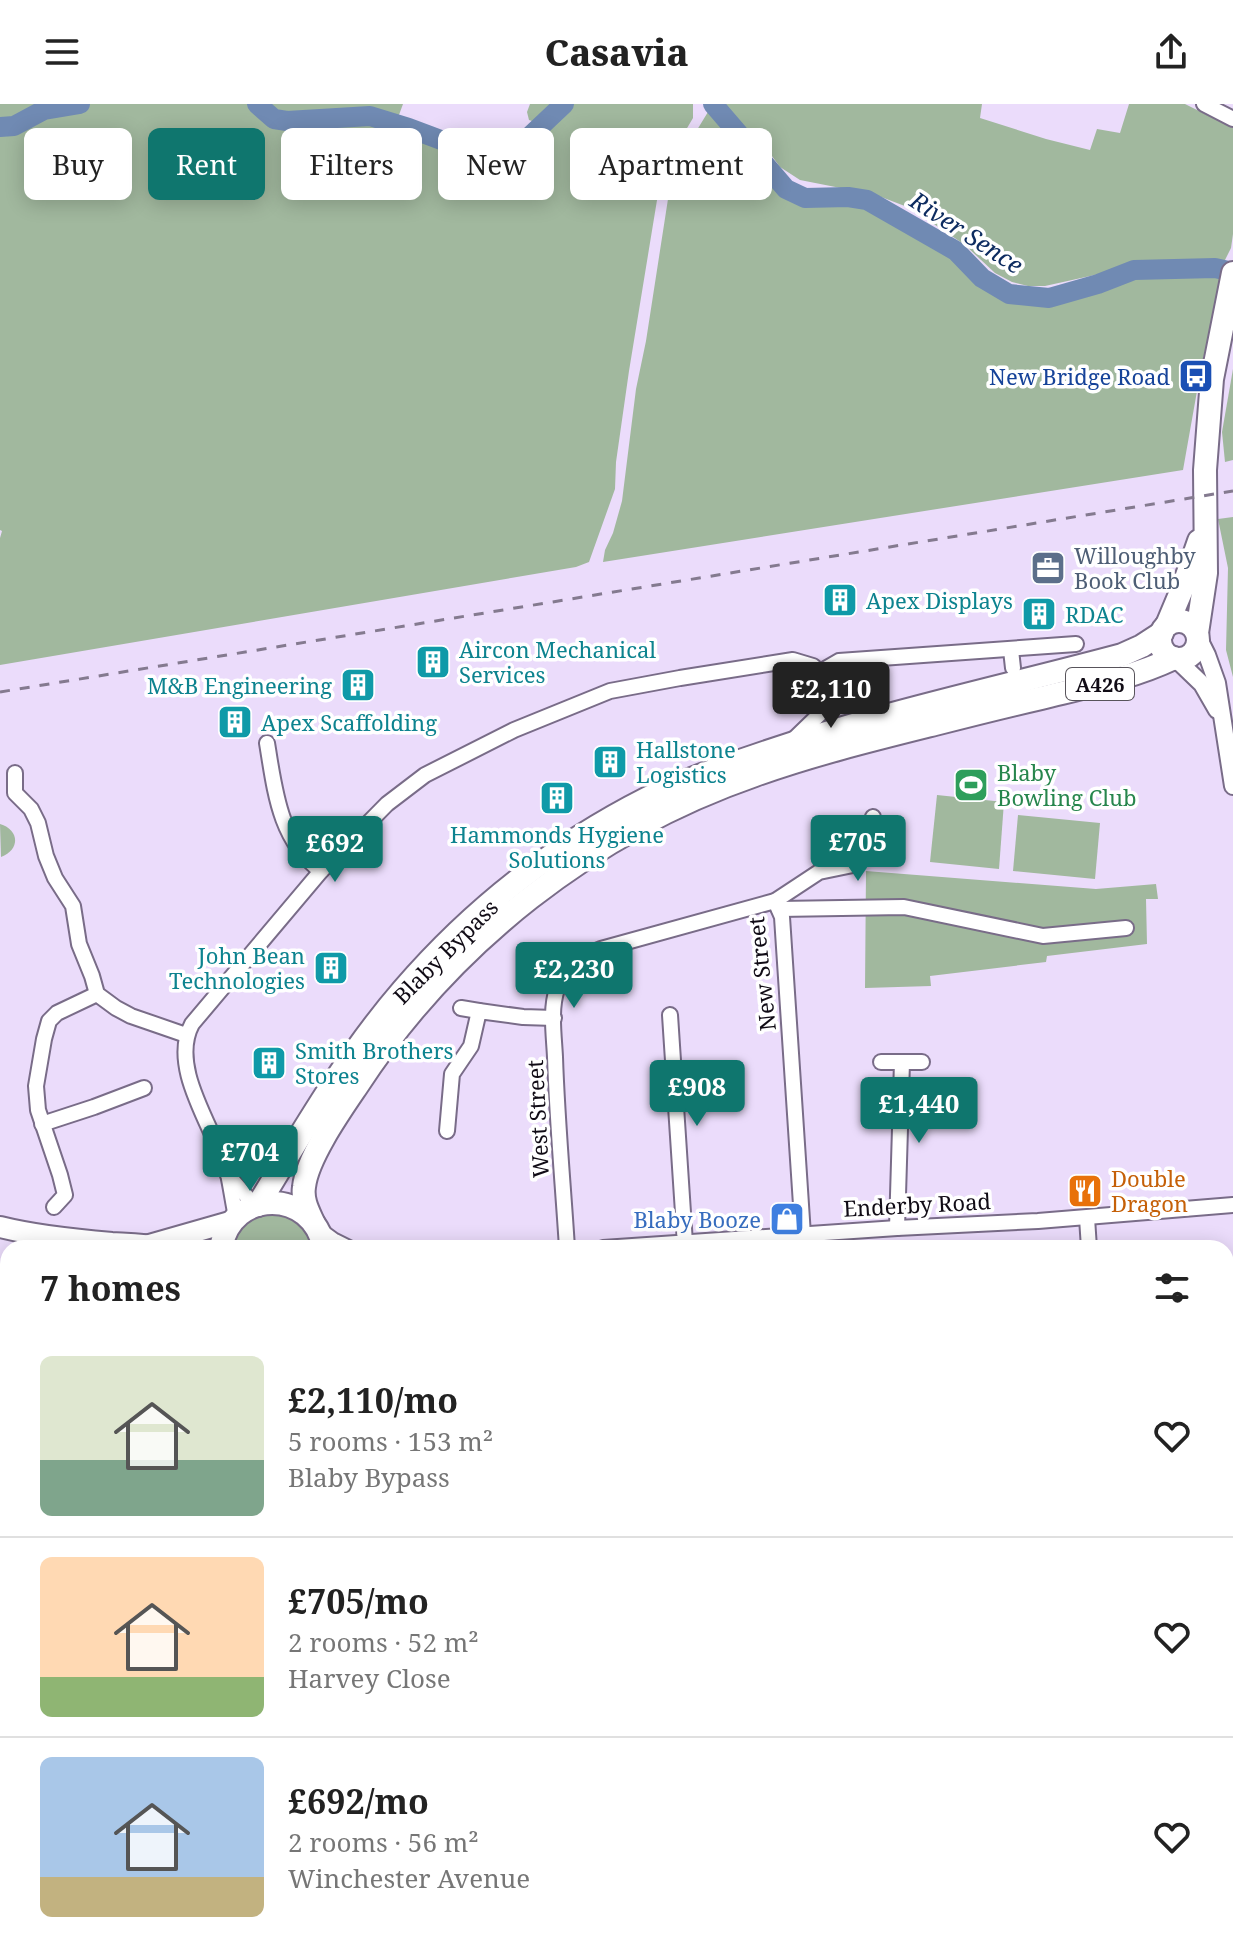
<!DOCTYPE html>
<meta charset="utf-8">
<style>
:root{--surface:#fff;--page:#f6f6f6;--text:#222;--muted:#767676;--line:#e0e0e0;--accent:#0f766e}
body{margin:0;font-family:"Noto Serif",serif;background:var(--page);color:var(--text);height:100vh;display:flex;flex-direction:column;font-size:30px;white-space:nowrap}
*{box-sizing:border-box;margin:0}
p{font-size:26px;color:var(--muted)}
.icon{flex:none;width:44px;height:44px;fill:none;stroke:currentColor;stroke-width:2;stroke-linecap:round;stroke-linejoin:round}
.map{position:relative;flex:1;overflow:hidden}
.drawer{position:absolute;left:0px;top:1136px;width:1234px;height:712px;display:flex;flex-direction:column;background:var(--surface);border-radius:24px 24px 0 0;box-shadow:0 4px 20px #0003}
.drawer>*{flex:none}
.guide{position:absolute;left:24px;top:24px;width:800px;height:72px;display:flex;gap:16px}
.price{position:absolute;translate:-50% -68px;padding:0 18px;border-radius:8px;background:var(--accent);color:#fff;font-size:26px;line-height:52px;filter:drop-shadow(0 2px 4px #0008)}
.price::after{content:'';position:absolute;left:50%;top:48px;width:24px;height:18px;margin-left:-12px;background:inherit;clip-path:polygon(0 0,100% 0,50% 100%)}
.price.current{background:#222;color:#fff}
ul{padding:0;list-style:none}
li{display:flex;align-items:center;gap:24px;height:200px;padding:0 40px}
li+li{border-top:2px solid var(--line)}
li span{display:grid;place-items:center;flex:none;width:224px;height:160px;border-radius:12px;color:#555}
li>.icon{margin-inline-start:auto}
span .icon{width:96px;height:96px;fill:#fffc;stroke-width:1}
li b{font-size:34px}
h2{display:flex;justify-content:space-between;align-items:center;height:96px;padding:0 40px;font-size:34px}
.pill{padding:0 28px;border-radius:12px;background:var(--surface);box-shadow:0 4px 20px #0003;font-size:28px;line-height:72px}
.pill.current{background:var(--accent);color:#fff}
header{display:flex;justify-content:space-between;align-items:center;height:104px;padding:0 40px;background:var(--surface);font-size:36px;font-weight:800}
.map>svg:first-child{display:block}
</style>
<header><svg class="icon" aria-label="menu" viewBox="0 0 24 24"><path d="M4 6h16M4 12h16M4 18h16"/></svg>Casavia<svg class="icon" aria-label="share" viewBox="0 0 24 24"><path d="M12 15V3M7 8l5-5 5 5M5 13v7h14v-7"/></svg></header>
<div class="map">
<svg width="1233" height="1848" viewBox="0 0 1233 1848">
<rect width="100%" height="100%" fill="#ebdcfb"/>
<g fill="#a1b89e">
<polygon points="0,0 403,0 392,30 402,33 409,29 421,33 447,48 471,56 494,55 532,38 553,13 569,0 693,0 693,14 670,53 658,90 629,267 616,358 615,385 589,458 576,463 0,561 0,434 2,427 0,426"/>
<polygon points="530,0 553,0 535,18 529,16 527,8"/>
<polygon points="721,0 982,0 980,14 1046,35 1090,46 1097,25 1120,29 1129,0 1185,0 1233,24 1233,130 1231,144 1224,158 1149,159 1045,182 1028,182 1012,178 995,169 965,141 910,104 876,91 800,76 780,63 769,48 725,7"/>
<polygon points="711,3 740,40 787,90 799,96 820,100 869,100 896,115 912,128 950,147 971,169 989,183 1014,194 1049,198 1082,190 1137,169 1216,166 1222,179 1202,259 1183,366 603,458 605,446 613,429 622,397 636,285 646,237 668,95 675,70 686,44"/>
<polygon points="1233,265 1233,356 1225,358 1222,328"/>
<polygon points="1233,413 1233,573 1226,546 1228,464 1218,415"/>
<polygon points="937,691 1004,698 999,765 930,758"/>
<polygon points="1018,711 1100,719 1095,775 1013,767"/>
<path d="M 0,720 C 20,726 20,746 1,753 Z"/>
<polygon points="866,767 1096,785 1156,780 1158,795 1146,795 1147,840 1047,852 1046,858 930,872 931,882 865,884"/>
<path d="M 267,1108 C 296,1112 304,1116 315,1144 L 230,1144 L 240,1121 Z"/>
</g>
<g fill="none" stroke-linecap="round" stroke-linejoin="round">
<g stroke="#708ab3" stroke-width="20">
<polyline points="257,0 274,15 287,17 370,12 409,24 473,48 486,48 517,40 527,35 564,0"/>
<polyline points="713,0 786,85 805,94 848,93 867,96 956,147 982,174 1009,190 1049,194 1098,180 1134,166 1215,164 1233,168"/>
<polyline points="0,23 14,22 44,6 80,0"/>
</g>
<g stroke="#796c88" stroke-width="14">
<polyline id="pedestrian" points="1226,1293 1233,1293"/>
</g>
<g stroke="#796c88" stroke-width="18">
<g id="minor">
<polyline points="1204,0 1233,15"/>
<polyline points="1011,546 1013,564"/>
<path d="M 820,568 C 825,574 826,580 830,586 C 841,603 864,606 882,609"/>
<polyline points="793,636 824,606 830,587"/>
<path d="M 267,639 C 275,687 279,736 321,767"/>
<polyline points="15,669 15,689 31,705 38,719 46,752 55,774 73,802 79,840 92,872 97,890 116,904 131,912 186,931"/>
<polyline points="775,797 782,813 803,1131"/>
<polyline points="779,805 904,803 1043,832 1126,824"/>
<polyline points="461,904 479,907"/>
<polyline points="670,911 685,1139"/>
<polyline points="881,958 922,958"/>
<polyline points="42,1020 94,1003 144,984"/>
<polyline points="447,1027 452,970 471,942 479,907 523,913 554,914"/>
<polyline points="228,1071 255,1102"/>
<polyline points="54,1103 65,1091 60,1071 38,1006 36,982 44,935 49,917 57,909 97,890"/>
<path d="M 236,1113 C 233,1099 231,1084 228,1070 C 216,1026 168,965 192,920 L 321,767 L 387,700 L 425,671 L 514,626 L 610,587 L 680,574 L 793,556 L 813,562 L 820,568 L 839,557 L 1076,540"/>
<polyline points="1087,1114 1089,1144"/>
<polyline points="897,1124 902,958"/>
<polyline points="318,1125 333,1136 349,1144"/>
<path d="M 567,1144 C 563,1080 557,1017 555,953 C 554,932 550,905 557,885 C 564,865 582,852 601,845 L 775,797 L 819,768 L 853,761 L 869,743 L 874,728 L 873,713"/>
<polyline points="603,1144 897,1124 1038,1117 1233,1101"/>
<polyline points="0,1294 8,1298"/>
<polyline points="0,1426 8,1430"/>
<polyline points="0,1475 8,1459"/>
<polyline points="1226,1578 1233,1567"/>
<polyline points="1226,1711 1233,1711"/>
<polyline points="753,1840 753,1848"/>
<polyline points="847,1840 847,1848"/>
<polyline points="623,1848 624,1840"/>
</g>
</g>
<g stroke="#796c88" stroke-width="20">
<g id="tertiary">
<polyline points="1198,533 1207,551 1217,579 1233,682"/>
<polyline points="1176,555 1202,580 1217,606"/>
<polyline points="1226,1373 1233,1363"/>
<polyline points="1039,1848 1041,1840"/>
</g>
</g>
<g stroke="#796c88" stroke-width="24">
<g id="secondary">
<path d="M 0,1123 C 36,1132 75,1136 112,1139 C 129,1140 145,1140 162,1144"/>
<polyline points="149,1141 233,1117"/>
</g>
</g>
<g stroke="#796c88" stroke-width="26">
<g id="primary">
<circle cx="1179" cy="536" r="19"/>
<polyline points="1167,521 1183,483 1199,437"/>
<polyline points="1197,529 1206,469 1205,366 1212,275 1233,169"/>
<path d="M 258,1101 C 303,1027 346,952 403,886 C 471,807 555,741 648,694 C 683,677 719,664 755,652 C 875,610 999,584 1122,551 L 1142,542 L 1162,529"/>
<path d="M 313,1118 C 308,1107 302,1096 304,1083 C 307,1054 340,1007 357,982 C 450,839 593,727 755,671 C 814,650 875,635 935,620 C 970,611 1006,602 1041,594 C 1086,583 1132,574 1174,554"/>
<path d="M 221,1144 C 231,1084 313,1084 324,1144"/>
<polyline points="0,1829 8,1791"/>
<polyline points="17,1848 19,1840"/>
</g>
</g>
<use href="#pedestrian" stroke="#fff" stroke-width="10"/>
<use href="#minor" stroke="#fff" stroke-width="14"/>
<use href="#tertiary" stroke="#fff" stroke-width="16"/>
<use href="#secondary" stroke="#fff" stroke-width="20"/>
<use href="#primary" stroke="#fff" stroke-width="22"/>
<polyline stroke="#847a8f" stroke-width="3" stroke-dasharray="10 10" stroke-linecap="butt" points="0,588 1233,387"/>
</g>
<defs>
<g id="bus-square" transform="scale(1.8)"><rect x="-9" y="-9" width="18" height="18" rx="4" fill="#1a4fb4" stroke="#fff"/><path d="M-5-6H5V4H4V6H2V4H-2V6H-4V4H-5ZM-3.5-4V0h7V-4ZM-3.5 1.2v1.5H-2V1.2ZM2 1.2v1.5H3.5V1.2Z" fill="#fff"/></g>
<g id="office-square" transform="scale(1.8)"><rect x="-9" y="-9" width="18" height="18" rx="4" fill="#5c6f8a" stroke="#fff"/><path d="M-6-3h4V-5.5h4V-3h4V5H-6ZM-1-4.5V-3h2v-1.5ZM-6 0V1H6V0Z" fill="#fff"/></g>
<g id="building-square" transform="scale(1.8)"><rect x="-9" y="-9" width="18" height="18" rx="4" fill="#0f9aa8" stroke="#fff"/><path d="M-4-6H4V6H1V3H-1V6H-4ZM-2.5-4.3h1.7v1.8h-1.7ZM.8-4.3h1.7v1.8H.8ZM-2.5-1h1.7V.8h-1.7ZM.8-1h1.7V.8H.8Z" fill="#fff"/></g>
<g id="stadium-square" transform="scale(1.8)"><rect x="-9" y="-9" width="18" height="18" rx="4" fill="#2e9e5b" stroke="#fff"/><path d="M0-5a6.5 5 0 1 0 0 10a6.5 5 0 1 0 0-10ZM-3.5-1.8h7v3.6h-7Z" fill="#fff"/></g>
<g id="restaurant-square" transform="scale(1.8)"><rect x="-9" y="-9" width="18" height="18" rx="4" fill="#e8710a" stroke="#fff"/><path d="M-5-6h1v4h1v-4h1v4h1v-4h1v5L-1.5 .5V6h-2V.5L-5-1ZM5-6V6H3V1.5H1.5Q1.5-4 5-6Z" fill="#fff"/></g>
<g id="shop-square" transform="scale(1.8)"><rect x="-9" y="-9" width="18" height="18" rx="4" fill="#3f7fe0" stroke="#fff"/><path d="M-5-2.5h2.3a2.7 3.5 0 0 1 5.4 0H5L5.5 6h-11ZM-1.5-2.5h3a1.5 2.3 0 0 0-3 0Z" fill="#fff"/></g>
</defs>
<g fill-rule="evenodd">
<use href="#bus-square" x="1196" y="272"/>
<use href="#office-square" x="1048" y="464"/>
<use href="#building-square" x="840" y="496"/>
<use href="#building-square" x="1039" y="510"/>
<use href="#building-square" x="433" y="558"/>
<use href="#building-square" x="358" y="581"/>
<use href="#building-square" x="235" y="618"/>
<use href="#building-square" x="610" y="658"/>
<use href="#stadium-square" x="971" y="681"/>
<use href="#building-square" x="557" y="694"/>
<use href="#building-square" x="331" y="864"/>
<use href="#building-square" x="269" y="959"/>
<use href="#restaurant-square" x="1085" y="1087"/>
<use href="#shop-square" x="787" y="1115"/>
</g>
<g text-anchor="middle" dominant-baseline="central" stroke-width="7" stroke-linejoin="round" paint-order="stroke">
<rect fill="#fff" stroke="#58545b" stroke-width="2" x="1066" y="564" width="68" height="32" rx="6"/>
<g font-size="20" font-weight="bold" fill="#100b15">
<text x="1100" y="580">A426</text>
</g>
<g font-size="22" fill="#164399" stroke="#fff" text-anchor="end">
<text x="1170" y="272">New Bridge Road</text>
</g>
<g font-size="22" fill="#4e5e75" stroke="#fff" text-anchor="start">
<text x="1074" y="451">Willoughby<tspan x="1074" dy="25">Book Club</tspan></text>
</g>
<g font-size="22" fill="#0d838f" stroke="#fff" text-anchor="start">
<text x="866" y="496">Apex Displays</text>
<text x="1065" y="510">RDAC</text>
<text x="459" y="545">Aircon Mechanical<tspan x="459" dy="25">Services</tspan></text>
<text x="332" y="581" text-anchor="end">M&amp;B Engineering</text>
<text x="261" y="618">Apex Scaffolding</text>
<text x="636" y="645">Hallstone<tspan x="636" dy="25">Logistics</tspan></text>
<text x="557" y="730" text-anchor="middle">Hammonds Hygiene<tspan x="557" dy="25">Solutions</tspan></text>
<text x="305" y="851" text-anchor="end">John Bean<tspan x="305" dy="25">Technologies</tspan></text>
<text x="295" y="946">Smith Brothers<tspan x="295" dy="25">Stores</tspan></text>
</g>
<g font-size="22" fill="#27864d" stroke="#fff" text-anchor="start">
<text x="997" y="668">Blaby<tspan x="997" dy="25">Bowling Club</tspan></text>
</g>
<g font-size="22" fill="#100b15" stroke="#fff">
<text transform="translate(445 847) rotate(-45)">Blaby Bypass</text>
<text transform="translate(761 870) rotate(-96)">New Street</text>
<text transform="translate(537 1015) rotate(-93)">West Street</text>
<text transform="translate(917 1100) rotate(-3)">Enderby Road</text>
</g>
<g font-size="22" fill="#c56008" stroke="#fff" text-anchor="start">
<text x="1111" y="1074">Double<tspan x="1111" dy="25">Dragon</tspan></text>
</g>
<g font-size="22" fill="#366cbe" stroke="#fff" text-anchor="end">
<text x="761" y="1115">Blaby Booze</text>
</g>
<g font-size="24" font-style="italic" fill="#0d2c60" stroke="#fff">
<text transform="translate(967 128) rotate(33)">River Sence</text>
</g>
</g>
</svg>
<b class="price current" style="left:831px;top:626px">£2,110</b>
<b class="price" style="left:858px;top:779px">£705</b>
<b class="price" style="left:335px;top:780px">£692</b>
<b class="price" style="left:574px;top:906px">£2,230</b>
<b class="price" style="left:697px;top:1024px">£908</b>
<b class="price" style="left:919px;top:1041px">£1,440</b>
<b class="price" style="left:250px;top:1089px">£704</b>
<div class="guide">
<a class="pill">Buy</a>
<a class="pill current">Rent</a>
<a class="pill">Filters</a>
<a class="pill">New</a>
<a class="pill">Apartment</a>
</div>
<section class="drawer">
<h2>7 homes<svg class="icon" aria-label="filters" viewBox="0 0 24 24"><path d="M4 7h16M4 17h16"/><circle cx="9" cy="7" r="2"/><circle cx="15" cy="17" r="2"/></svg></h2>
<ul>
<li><span style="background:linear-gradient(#dfe7d0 65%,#7fa58c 0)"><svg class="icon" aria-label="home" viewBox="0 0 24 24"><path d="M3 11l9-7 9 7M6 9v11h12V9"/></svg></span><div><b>£2,110/mo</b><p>5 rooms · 153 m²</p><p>Blaby Bypass</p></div><svg class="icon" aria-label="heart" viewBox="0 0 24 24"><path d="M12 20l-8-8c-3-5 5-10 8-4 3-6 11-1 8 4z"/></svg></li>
<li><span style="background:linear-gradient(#ffd9b3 75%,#8fb573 0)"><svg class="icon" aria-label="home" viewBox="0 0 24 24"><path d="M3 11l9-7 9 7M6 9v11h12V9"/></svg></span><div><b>£705/mo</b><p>2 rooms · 52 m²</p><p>Harvey Close</p></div><svg class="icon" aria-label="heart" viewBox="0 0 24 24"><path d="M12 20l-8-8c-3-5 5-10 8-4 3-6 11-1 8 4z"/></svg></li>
<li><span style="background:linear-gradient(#a9c7e8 75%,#c2b280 0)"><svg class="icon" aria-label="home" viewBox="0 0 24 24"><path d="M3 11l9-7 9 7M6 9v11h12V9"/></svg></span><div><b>£692/mo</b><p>2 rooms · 56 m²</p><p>Winchester Avenue</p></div><svg class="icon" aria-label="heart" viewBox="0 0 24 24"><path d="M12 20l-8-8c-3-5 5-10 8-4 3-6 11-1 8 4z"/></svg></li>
</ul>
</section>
</div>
